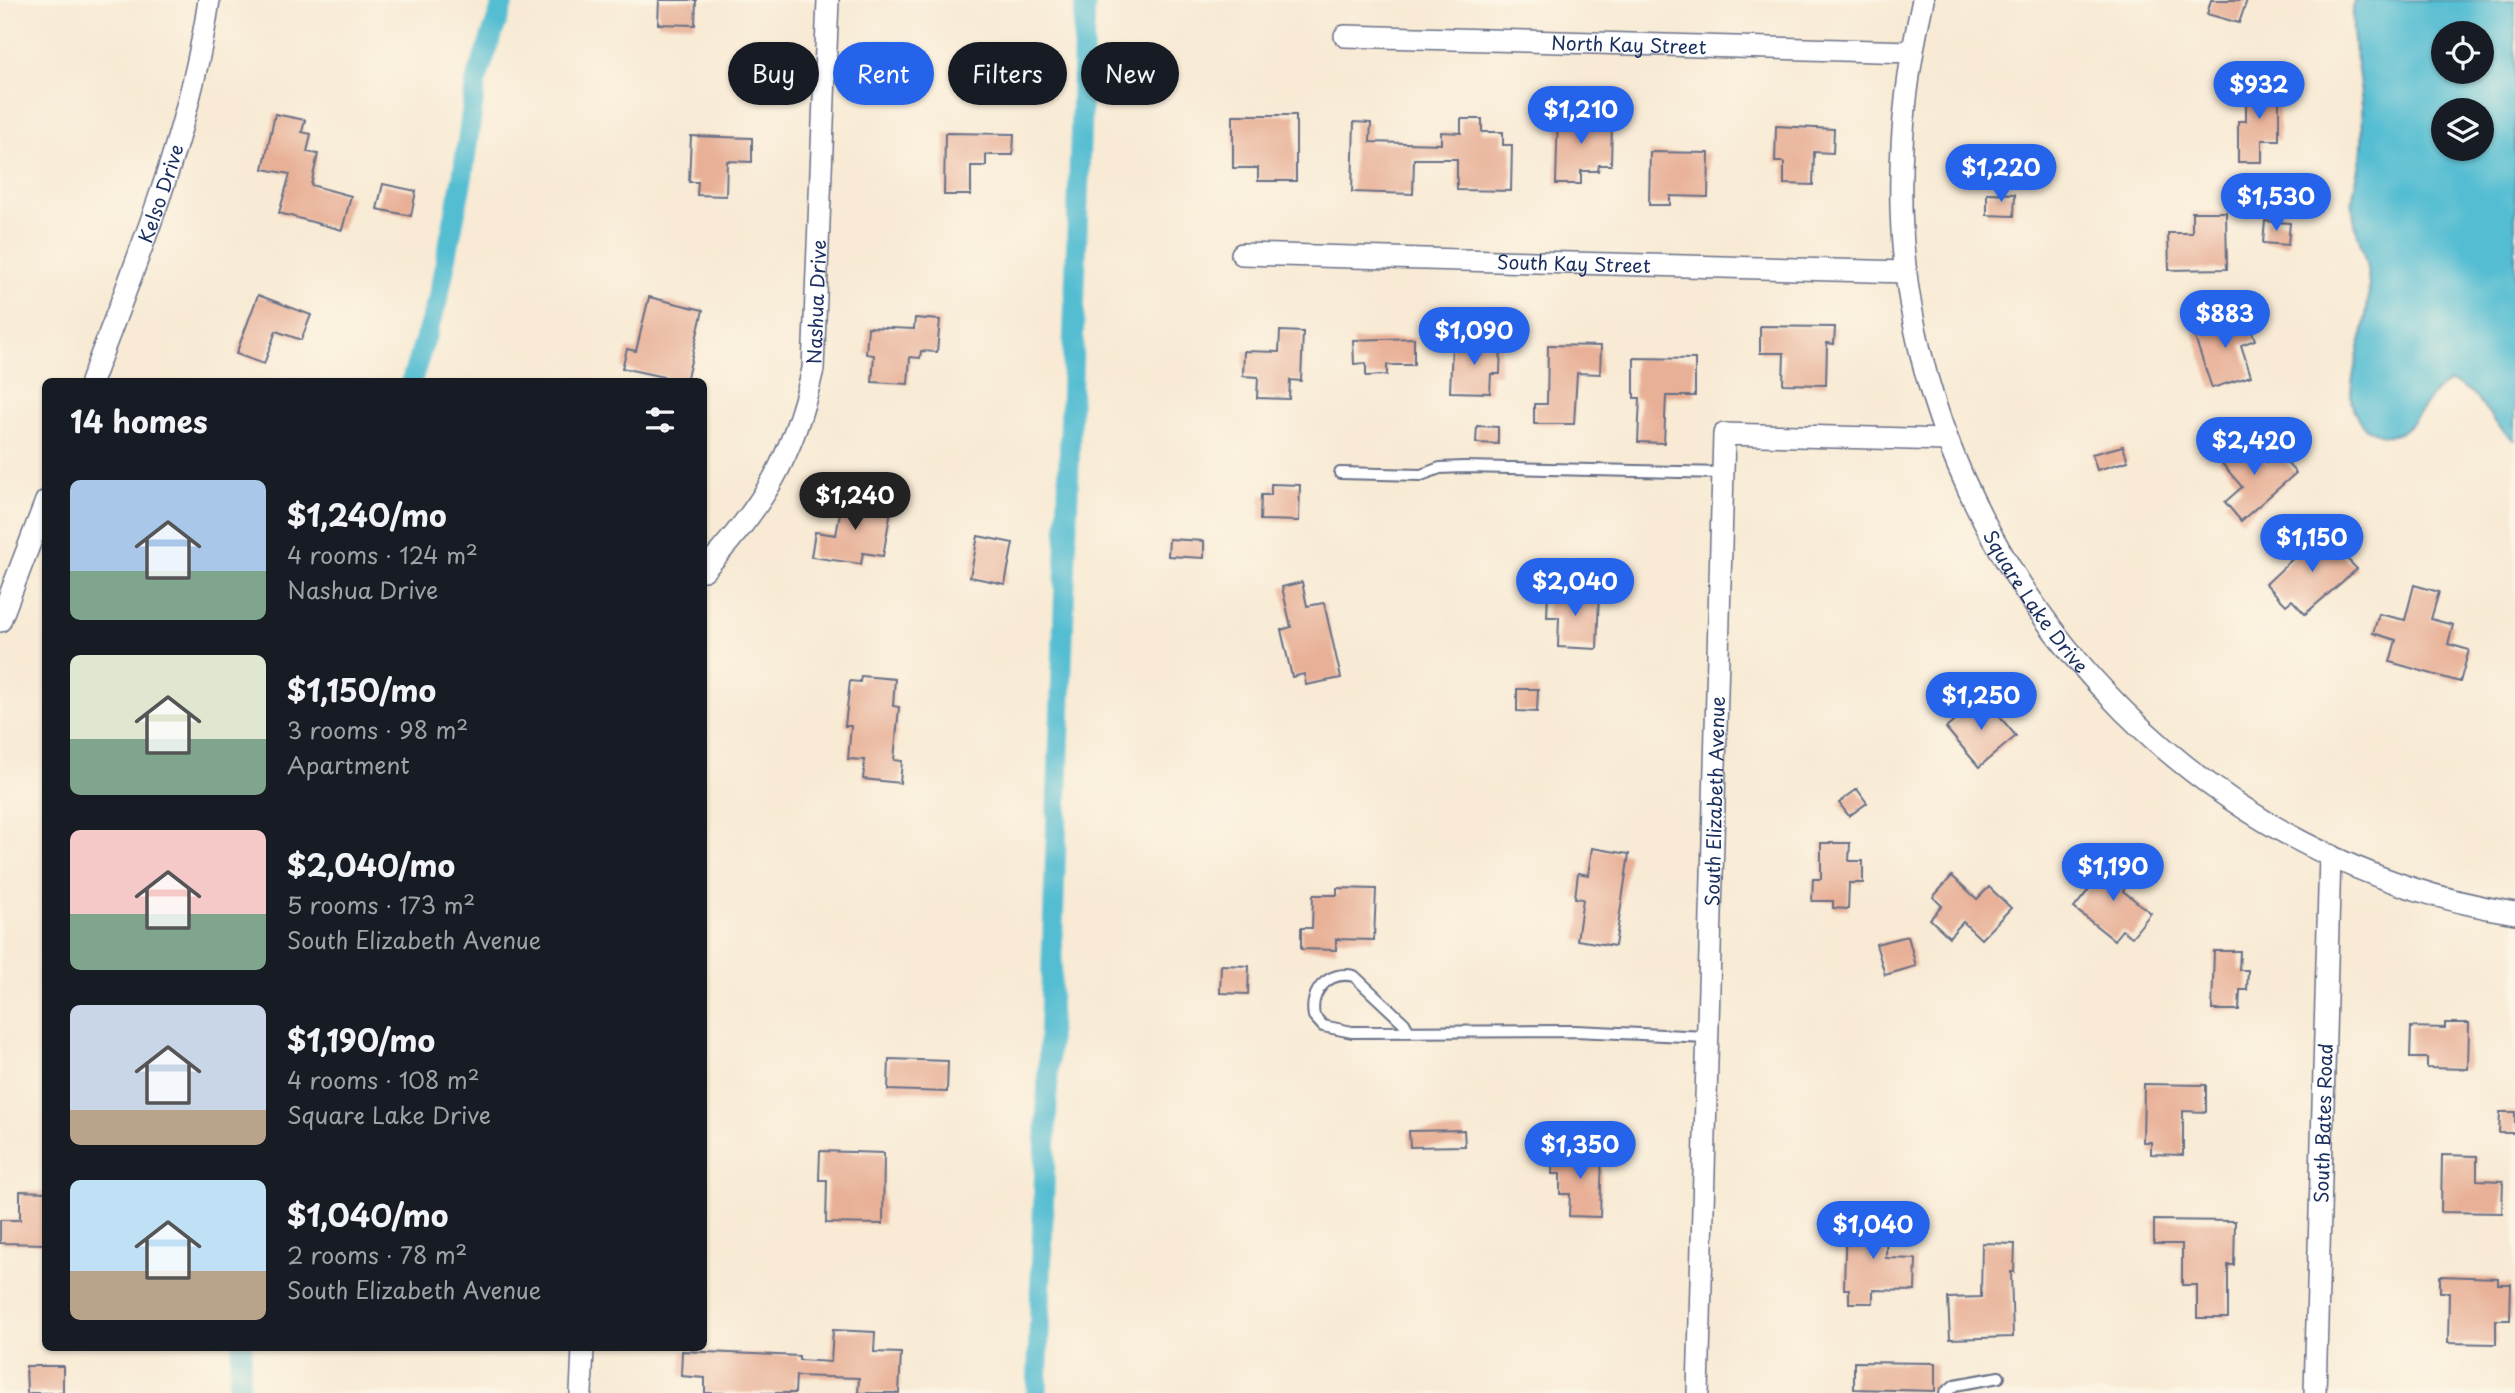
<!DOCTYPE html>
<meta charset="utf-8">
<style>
:root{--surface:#171b24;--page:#20242c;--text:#f1f3f6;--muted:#9ea1a6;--accent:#2563eb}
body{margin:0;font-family:"Playpen Sans",sans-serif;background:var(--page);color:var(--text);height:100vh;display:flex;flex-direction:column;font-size:26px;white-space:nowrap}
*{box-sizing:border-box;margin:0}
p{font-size:23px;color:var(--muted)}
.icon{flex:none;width:38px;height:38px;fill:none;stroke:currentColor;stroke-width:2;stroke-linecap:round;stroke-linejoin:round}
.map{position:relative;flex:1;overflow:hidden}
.drawer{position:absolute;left:42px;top:378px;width:665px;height:973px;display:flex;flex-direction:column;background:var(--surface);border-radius:10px;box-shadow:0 2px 5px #0004}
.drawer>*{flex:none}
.banner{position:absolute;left:728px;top:42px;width:665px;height:63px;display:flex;gap:14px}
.tools{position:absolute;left:2431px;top:21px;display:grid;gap:14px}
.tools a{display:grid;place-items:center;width:63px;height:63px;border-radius:50%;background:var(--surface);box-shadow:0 2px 5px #0004;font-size:35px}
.price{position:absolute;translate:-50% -60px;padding:0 16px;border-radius:24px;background:var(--accent);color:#fff;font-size:23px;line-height:46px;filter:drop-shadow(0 2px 4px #0008)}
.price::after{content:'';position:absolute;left:50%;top:42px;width:21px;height:16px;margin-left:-10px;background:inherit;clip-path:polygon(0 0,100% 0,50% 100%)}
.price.active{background:#222;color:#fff}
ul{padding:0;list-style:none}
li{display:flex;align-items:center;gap:21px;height:175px;padding:0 28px}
li span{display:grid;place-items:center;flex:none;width:196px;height:140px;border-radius:10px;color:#555}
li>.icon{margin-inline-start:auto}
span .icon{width:84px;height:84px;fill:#fffc;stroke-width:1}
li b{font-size:30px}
h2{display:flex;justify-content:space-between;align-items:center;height:84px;padding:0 28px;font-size:30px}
.chip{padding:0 24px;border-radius:32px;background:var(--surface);box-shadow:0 2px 5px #0004;font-size:24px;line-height:63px}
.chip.active{background:var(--accent);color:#fff}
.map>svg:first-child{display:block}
</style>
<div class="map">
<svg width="2515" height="1393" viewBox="0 0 2515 1393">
<rect width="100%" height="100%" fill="#fcf5e5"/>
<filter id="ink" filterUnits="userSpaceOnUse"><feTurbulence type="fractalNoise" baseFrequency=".0143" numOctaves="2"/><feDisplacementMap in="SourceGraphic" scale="14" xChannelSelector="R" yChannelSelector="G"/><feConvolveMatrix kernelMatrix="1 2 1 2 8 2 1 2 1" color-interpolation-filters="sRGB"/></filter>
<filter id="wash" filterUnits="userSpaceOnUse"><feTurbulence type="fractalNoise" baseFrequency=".00686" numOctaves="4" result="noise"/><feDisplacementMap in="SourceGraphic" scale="28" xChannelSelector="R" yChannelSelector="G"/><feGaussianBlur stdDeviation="1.57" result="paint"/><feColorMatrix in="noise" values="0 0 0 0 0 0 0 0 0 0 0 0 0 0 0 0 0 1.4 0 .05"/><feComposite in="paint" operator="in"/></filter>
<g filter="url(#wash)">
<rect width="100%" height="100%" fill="#f8ead4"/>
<path fill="#55bdd2" stroke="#387698" stroke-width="2" fill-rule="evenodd" d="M 2354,0 L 2515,0 L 2515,440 C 2487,423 2483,389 2449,382 C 2419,394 2413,455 2368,429 C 2357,422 2350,405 2351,393 C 2354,357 2368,325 2369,288 C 2369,260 2356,238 2353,211 C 2351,195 2357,179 2360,164 C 2363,146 2363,124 2362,106 C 2360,71 2349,35 2354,0 ZM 2443,33 L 2482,33 L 2482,72 L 2443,72 ZM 2443,110 L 2482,110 L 2482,149 L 2443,149 Z"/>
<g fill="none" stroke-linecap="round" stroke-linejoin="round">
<g stroke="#55bdd2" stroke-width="21">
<polyline points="411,382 438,299 463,174 476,81 504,0"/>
<polyline points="238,1393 242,1348"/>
<polyline points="1037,1393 1085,0"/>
</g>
</g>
<g id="blocks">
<g fill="#e8b097">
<polygon points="659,0 696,0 695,25 658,24"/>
<polygon points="2211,0 2247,0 2239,23 2207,14"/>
<polygon points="2246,84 2279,84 2279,140 2262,140 2262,162 2238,162 2238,121 2246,121"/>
<polygon points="1558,109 1583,110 1582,123 1612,123 1611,165 1599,165 1598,171 1581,171 1581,184 1556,184"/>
<polygon points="275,114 305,120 302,132 311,134 307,152 318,154 311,185 351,196 342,230 279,213 290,174 263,169"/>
<polygon points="1233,115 1296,115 1296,181 1258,181 1258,168 1233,168"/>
<polygon points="1461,119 1482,119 1482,132 1503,132 1503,145 1512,145 1511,191 1457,190 1457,159 1414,159 1413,194 1352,192 1354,122 1371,123 1370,142 1441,144 1441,132 1461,133"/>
<polygon points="1776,126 1834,129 1833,153 1814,152 1813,185 1784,184 1784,162 1775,162"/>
<polygon points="945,133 1014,134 1013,155 986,155 986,166 971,166 971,195 944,195"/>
<polygon points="691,136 752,138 752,162 727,161 726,196 697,195 698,182 689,182"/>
<polygon points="1650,152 1709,153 1708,197 1670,196 1670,205 1649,205"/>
<polygon points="383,184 416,191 411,216 377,209"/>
<polygon points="1987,193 2015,194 2014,216 1987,215"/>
<polygon points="2192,212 2226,212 2227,269 2169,270 2168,233 2192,233"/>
<polygon points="2265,221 2290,223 2288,245 2263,243"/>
<polygon points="258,295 311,315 301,340 276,331 264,364 236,354"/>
<polygon points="649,297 703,310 686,382 622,368 627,349 636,351"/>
<polygon points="2246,315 2255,340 2241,345 2251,376 2212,388 2193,332"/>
<polygon points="915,318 940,320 937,352 921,351 920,358 910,357 908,384 872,382 874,355 866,354 868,327 914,329"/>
<polygon points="1760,326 1835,327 1834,344 1827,343 1826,385 1783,384 1784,353 1760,353"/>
<polygon points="1280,331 1303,332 1301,381 1290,380 1289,399 1257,398 1258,377 1243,376 1244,351 1279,352"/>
<polygon points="1414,338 1414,365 1387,365 1387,375 1366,376 1366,363 1354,364 1353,340"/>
<polygon points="1452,344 1501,345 1500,374 1491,374 1490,393 1450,392"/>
<polygon points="1548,345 1601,346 1600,374 1577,373 1574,424 1534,424 1534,404 1547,404"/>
<polygon points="1634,358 1695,359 1695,396 1666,396 1664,443 1638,442 1640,398 1634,398"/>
<polygon points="1477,426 1498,427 1498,444 1476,443"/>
<polygon points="2245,438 2267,463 2278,453 2296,473 2241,521 2225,502 2242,487 2219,460"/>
<polygon points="2123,446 2128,461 2097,470 2092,454"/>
<polygon points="1271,484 1300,485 1299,521 1260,520 1261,495 1271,495"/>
<polygon points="843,496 892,504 883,556 863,553 861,564 811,557 815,532 836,535"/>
<polygon points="2321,532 2357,569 2305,614 2292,600 2286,605 2266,584"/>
<polygon points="978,536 1013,543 1005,584 970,577"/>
<polygon points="1169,539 1204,541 1204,558 1168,556"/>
<polygon points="1302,582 1307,606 1324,603 1341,678 1306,685 1304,674 1292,677 1281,630 1291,627 1282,587"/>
<polygon points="2414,585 2439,592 2431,619 2453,625 2448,644 2469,650 2460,682 2390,662 2396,640 2373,633 2379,614 2405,620"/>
<polygon points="1548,591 1599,592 1597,649 1558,647 1559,617 1547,617"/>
<polygon points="861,676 895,679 893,706 899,707 894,760 902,761 900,783 863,779 865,760 848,759 851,726 845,726 850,681 860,682"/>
<polygon points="1517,689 1538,689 1537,712 1517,711"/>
<polygon points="1983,697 2016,736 1979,767 1946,728"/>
<polygon points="1857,789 1867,803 1849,816 1839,803"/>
<polygon points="1821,843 1850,843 1849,861 1863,861 1863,883 1849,883 1848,909 1833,908 1833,901 1812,901 1813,879 1821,879"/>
<polygon points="1592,848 1629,854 1615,946 1577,940 1583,899 1575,898 1578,873 1588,875"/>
<polygon points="2115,857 2136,874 2123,891 2151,913 2132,937 2122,930 2114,940 2074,908"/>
<polygon points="1952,876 1977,899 1989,887 2011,908 1981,939 1963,922 1949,937 1930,919 1942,906 1933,897"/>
<polygon points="1337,888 1376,889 1374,940 1336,939 1336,950 1301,949 1301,928 1312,928 1313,895 1337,895"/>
<polygon points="1908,936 1916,966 1885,975 1876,944"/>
<polygon points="2214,951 2240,951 2239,970 2248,970 2247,990 2240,990 2239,1010 2212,1010"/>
<polygon points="1221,965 1249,966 1248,994 1220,993"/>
<polygon points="2445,1023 2469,1023 2468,1069 2427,1068 2427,1058 2410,1058 2411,1027 2445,1028"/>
<polygon points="889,1059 948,1061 947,1092 888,1090"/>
<polygon points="2144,1084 2206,1085 2206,1112 2183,1111 2183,1155 2151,1154 2151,1142 2143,1142"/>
<polygon points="2500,1112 2515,1112 2515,1133 2499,1133"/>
<polygon points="1464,1130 1465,1146 1410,1147 1409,1131"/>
<polygon points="820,1151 884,1153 883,1224 826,1223 827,1180 819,1180"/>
<polygon points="1553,1151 1602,1152 1600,1217 1569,1216 1570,1194 1560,1194 1560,1174 1552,1174"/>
<polygon points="2442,1155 2477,1156 2477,1180 2503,1181 2502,1213 2441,1212"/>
<polygon points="20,1191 46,1192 46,1244 0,1243 0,1220 20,1220"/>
<polygon points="1846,1215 1887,1216 1886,1258 1916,1259 1915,1291 1873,1290 1873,1303 1849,1303 1849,1289 1844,1289"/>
<polygon points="2154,1220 2235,1221 2234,1265 2228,1265 2228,1318 2197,1318 2197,1285 2182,1285 2182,1244 2154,1244"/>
<polygon points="1982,1243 2015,1244 2014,1272 2011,1272 2013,1337 1950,1339 1948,1298 1981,1297"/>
<polygon points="2440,1276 2498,1278 2498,1284 2511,1284 2510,1320 2496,1320 2496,1344 2448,1343 2449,1292 2440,1292"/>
<polygon points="833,1330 875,1332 874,1352 901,1353 899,1393 858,1393 859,1378 796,1376 795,1393 705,1393 705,1378 681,1376 682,1351 799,1356 799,1360 831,1362"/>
<polygon points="1854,1362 1935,1363 1935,1391 1854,1389"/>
<polygon points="26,1366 63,1366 63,1393 27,1393"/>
</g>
</g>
</g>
<g filter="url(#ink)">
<use href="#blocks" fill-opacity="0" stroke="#687087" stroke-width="2"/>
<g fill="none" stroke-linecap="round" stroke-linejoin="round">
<g stroke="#687087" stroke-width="14">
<g id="service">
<polyline points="1340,473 1421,475 1440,468 1464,467 1723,473"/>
<path d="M 1409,1032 L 1404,1023 L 1354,976 C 1329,970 1309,991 1314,1016 L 1323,1026 L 1352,1032 L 1575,1031 L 1707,1037"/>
<polyline points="1945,1393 1955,1385 1999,1377"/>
</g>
</g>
<g stroke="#687087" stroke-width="24">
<g id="minor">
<path id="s1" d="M 1923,0 C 1899,106 1892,215 1914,323 C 1973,619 2214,865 2515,913"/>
<path id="s2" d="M 1345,36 L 1912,52"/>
<path id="s3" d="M 1242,254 L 1906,272"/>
<path id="s4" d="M 91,382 C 138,257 190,133 209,0"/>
<path id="s5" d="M 704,570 C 765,504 793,457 813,369 L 828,0"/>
<polyline points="0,621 46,501"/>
<polyline points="581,1393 583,1348"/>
<path id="s6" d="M 1698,1393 L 1724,434 L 1947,440"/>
<path id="s7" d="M 2315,1393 L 2330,855"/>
</g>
</g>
<use href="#service" stroke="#fff" stroke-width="10"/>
<use href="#minor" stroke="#fff" stroke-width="21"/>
</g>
</g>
<g text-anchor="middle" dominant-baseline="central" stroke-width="5" stroke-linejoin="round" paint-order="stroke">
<g font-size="19" fill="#1b2f5e" stroke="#fcf5e5">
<text stroke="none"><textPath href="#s2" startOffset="284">North Kay Street</textPath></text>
<text stroke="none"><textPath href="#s4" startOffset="201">Kelso Drive</textPath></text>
<text stroke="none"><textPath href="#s3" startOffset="332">South Kay Street</textPath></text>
<text stroke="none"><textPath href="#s5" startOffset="299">Nashua Drive</textPath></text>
<text stroke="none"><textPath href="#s1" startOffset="632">Square Lake Drive</textPath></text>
<text stroke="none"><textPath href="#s6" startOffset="592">South Elizabeth Avenue</textPath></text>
<text stroke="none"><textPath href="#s7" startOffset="270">South Bates Road</textPath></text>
</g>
</g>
</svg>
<div class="tools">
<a><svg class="icon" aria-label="locate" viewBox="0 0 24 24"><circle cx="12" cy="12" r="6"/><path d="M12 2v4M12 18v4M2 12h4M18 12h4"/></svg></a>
<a><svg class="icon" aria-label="layers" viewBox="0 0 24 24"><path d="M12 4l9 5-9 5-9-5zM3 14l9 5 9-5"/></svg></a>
</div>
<b class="price" style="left:2259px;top:121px">$932</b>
<b class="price" style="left:1581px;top:146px">$1,210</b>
<b class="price" style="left:2001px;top:204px">$1,220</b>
<b class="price" style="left:2276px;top:233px">$1,530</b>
<b class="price" style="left:2225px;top:350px">$883</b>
<b class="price" style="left:1474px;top:367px">$1,090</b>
<b class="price" style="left:2254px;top:477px">$2,420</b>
<b class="price active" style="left:855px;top:532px">$1,240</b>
<b class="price" style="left:2312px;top:574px">$1,150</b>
<b class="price" style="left:1575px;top:618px">$2,040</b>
<b class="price" style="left:1981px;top:732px">$1,250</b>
<b class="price" style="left:2113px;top:903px">$1,190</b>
<b class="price" style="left:1580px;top:1181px">$1,350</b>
<b class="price" style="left:1873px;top:1261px">$1,040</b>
<div class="banner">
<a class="chip">Buy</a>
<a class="chip active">Rent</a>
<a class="chip">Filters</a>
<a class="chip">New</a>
</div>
<section class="drawer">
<h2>14 homes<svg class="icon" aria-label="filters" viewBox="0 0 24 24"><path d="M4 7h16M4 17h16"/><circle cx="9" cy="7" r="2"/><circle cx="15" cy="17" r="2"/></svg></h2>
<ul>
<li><span style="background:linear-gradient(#a9c7e8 65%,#7fa58c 0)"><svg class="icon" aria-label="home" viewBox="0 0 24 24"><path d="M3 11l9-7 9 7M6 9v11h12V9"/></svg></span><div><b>$1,240/mo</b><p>4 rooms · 124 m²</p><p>Nashua Drive</p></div></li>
<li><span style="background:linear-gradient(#dfe7d0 60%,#7fa58c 0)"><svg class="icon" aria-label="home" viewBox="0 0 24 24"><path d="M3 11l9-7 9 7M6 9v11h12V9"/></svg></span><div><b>$1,150/mo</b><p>3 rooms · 98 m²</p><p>Apartment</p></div></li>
<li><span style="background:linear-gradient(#f6c9c9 60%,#7fa58c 0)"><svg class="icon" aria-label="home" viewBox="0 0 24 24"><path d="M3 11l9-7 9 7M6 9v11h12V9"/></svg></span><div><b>$2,040/mo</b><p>5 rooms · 173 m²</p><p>South Elizabeth Avenue</p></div></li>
<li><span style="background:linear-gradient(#c9d6e8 75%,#b9a48a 0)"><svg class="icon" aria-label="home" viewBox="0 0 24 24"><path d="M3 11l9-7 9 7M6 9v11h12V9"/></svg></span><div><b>$1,190/mo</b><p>4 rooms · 108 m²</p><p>Square Lake Drive</p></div></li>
<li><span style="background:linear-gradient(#bfe0f5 65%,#b9a48a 0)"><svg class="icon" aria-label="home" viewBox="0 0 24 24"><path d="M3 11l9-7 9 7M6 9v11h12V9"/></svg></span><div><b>$1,040/mo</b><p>2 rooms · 78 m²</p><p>South Elizabeth Avenue</p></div></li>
</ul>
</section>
</div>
